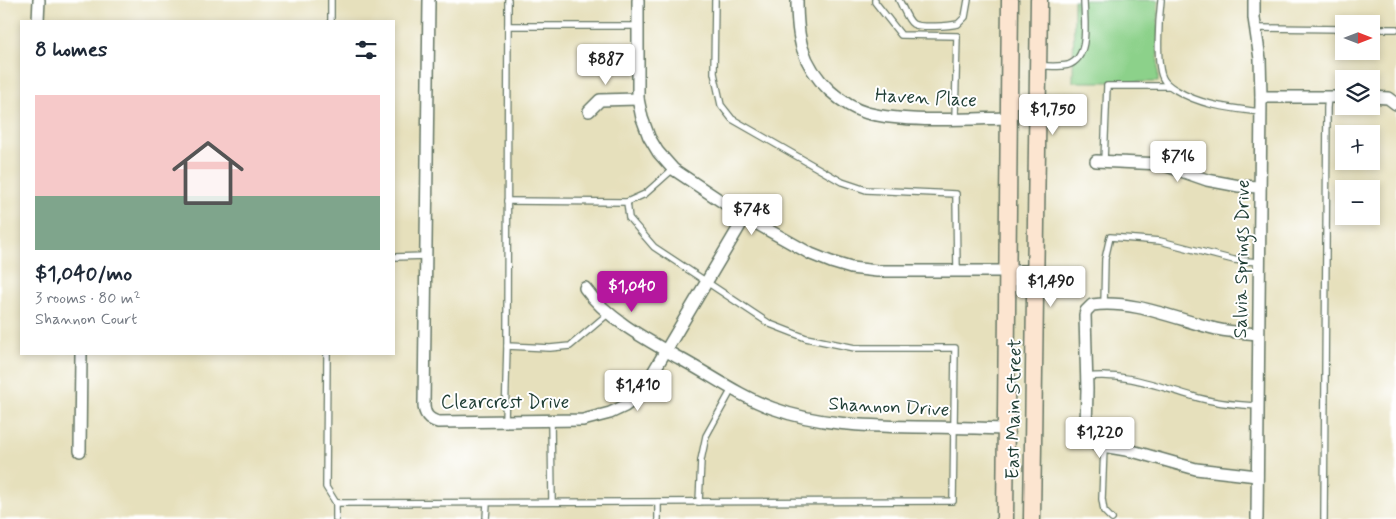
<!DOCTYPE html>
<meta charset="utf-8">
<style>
:root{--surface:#fff;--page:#f2f2f3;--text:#1f2937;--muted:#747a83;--line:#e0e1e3;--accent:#b5179e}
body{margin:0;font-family:Mynerve,sans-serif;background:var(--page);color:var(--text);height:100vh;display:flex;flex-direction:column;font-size:19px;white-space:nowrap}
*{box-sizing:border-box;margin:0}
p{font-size:16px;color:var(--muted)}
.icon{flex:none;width:28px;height:28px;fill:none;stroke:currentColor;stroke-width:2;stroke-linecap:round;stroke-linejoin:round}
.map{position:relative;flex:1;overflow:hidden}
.panel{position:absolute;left:20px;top:20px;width:375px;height:335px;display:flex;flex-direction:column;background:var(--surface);border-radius:0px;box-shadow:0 2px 8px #0003}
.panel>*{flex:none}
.needle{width:32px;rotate:90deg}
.fabs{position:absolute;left:1335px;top:15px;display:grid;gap:10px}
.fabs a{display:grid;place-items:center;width:45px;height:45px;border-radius:0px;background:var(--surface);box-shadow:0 2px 8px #0003;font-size:25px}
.price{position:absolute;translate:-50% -42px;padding:0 11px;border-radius:5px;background:#fff;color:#222;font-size:16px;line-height:32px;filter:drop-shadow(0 1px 2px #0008)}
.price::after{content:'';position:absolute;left:50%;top:30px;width:15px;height:11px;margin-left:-8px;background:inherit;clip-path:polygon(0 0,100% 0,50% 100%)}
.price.selected{background:var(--accent);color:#fff}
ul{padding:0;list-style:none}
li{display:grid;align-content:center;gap:10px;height:265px;padding:0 15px}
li+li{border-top:1px solid var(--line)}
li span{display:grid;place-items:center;height:155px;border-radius:0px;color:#555}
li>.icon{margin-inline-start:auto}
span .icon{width:90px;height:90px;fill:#fffc;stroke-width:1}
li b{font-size:21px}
h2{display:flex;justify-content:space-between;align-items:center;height:60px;padding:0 15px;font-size:21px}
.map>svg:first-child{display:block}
</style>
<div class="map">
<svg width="1396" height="519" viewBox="0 0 1396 519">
<rect width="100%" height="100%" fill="#fff"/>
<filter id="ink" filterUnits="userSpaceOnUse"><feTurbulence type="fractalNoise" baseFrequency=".02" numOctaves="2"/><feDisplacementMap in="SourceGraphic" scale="10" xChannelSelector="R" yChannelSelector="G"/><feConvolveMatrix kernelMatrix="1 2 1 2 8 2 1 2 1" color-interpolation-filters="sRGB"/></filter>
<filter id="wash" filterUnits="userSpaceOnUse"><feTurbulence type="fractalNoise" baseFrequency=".0096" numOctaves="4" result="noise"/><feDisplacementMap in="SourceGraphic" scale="20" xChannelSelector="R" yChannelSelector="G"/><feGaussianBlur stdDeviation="1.12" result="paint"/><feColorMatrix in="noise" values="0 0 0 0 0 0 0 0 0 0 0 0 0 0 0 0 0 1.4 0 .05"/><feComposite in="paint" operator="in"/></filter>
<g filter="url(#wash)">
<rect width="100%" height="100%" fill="#e6e0bc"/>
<polygon fill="#8cd18a" stroke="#56875f" points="1074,0 1158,0 1158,82 1073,82"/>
</g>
<g filter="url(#ink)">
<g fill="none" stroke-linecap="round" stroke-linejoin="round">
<g stroke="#657664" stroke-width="8">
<g id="service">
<polyline points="508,0 507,346 550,348 570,346 609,313"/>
<polyline points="715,0 714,73 721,105 732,119 842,182 866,190 956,194 957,271"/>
<polyline points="875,0 875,2 901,35 957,36 955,119"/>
<path d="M 899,0 C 903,7 907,20 913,24 C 921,28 949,26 958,24 L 965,17 L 968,0"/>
<path d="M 1161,0 C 1159,17 1155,67 1164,80 C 1167,85 1171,87 1176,90 C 1202,106 1230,108 1260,112"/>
<polyline points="331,21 331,0"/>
<polyline points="508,26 638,26"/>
<polyline points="1256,28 1344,29"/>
<polyline points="1371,29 1396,29"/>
<path d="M 1041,66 C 1049,66 1060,67 1068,65 C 1091,58 1084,19 1084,0"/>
<polyline points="1104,161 1107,86 1169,86"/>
<polyline points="507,201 627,202 645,194 673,169"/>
<polyline points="394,257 426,256"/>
<polyline points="1104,305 1105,259 1110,237 1160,241 1234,260 1259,262"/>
<polyline points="327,354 326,487 336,503 336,519"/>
<path d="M 1086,377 C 1124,372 1157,386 1192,396 C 1214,403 1236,405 1258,406"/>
<polyline points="505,421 507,346"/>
<polyline points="551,421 552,502"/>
<polyline points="1104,447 1102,499 1104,511 1112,519"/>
<polyline points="699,502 701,460 706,436 732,389"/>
<polyline points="336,503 953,501 955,348 855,348 806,338 770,324 654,247 629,218 627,202"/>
<polyline points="486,519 487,503"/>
<polyline points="658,519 658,502"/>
<polyline points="1324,519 1327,108 1328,97"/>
</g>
</g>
<g stroke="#657664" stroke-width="14">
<g id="minor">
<path d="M 429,0 L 424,404 C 424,414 428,419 438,422 L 583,420 L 610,413 L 625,406 L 634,399 L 652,374 L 745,217"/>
<polyline points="638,0 638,99 642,118 649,137 658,152 673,169 745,217 811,254 831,262 851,268 877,271 1036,271"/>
<path d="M 797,0 C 797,37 801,63 829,90 C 840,100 852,109 867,113 C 907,123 966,119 1008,118"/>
<polyline points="1254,0 1254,18 1260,59 1261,97 1257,519"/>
<polyline points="38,21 39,0"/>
<polyline points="1261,97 1344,97"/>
<polyline points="1371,97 1388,98 1396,104"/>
<polyline points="589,111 600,100 638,99"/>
<polyline points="1096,161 1161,164 1207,180 1239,186 1260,187"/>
<path d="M 585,288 C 606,318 647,340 679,358 C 709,374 739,396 772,408 C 818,425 866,426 915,427 C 945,427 975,428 1006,429"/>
<polyline points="80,451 81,354"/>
<path d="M 1257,476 L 1196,469 L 1132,451 L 1097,445 C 1090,441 1086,437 1086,429 L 1087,389 L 1085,315 L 1086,311 L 1092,305 C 1133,299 1178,320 1216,329 C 1230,332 1244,333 1258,334"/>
</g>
</g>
<g stroke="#657664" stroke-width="19">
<g id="secondary">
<polyline points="1005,519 1010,0"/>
<polyline points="1032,519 1039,0"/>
</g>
</g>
<use href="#service" stroke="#fff" stroke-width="5.5"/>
<use href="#minor" stroke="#fff" stroke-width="11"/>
<use href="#secondary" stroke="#fce5d0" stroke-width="16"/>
</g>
</g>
<g text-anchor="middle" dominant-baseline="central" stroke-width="4" stroke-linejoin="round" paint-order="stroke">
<g font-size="19" fill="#1f3d34" stroke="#fff">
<text transform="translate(926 98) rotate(3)">Haven Place</text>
<text transform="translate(1242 259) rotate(-89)">Salvia Springs Drive</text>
<text x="505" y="402">Clearcrest Drive</text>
<text transform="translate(889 407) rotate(3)">Shannon Drive</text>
<text transform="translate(1014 409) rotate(-89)">East Main Street</text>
</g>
</g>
</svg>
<div class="fabs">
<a><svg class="needle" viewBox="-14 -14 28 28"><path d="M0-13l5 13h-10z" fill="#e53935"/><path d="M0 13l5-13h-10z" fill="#747a83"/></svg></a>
<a><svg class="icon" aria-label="layers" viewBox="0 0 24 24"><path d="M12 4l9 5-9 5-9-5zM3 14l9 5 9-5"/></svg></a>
<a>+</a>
<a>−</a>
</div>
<b class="price" style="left:606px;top:86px">$887</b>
<b class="price" style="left:1053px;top:136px">$1,750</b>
<b class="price" style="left:1178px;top:183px">$716</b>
<b class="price" style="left:752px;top:236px">$748</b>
<b class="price" style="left:1051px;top:308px">$1,490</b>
<b class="price selected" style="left:632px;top:313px">$1,040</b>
<b class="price" style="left:638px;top:412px">$1,410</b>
<b class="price" style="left:1100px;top:459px">$1,220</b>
<section class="panel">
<h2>8 homes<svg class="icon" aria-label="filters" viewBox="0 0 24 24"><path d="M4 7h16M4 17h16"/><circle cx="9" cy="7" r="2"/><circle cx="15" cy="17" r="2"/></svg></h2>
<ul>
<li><span style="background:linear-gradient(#f6c9c9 65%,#7fa58c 0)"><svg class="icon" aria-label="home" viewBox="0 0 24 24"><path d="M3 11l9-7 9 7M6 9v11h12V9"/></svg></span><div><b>$1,040/mo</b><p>3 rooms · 80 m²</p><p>Shannon Court</p></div></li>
</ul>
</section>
</div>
